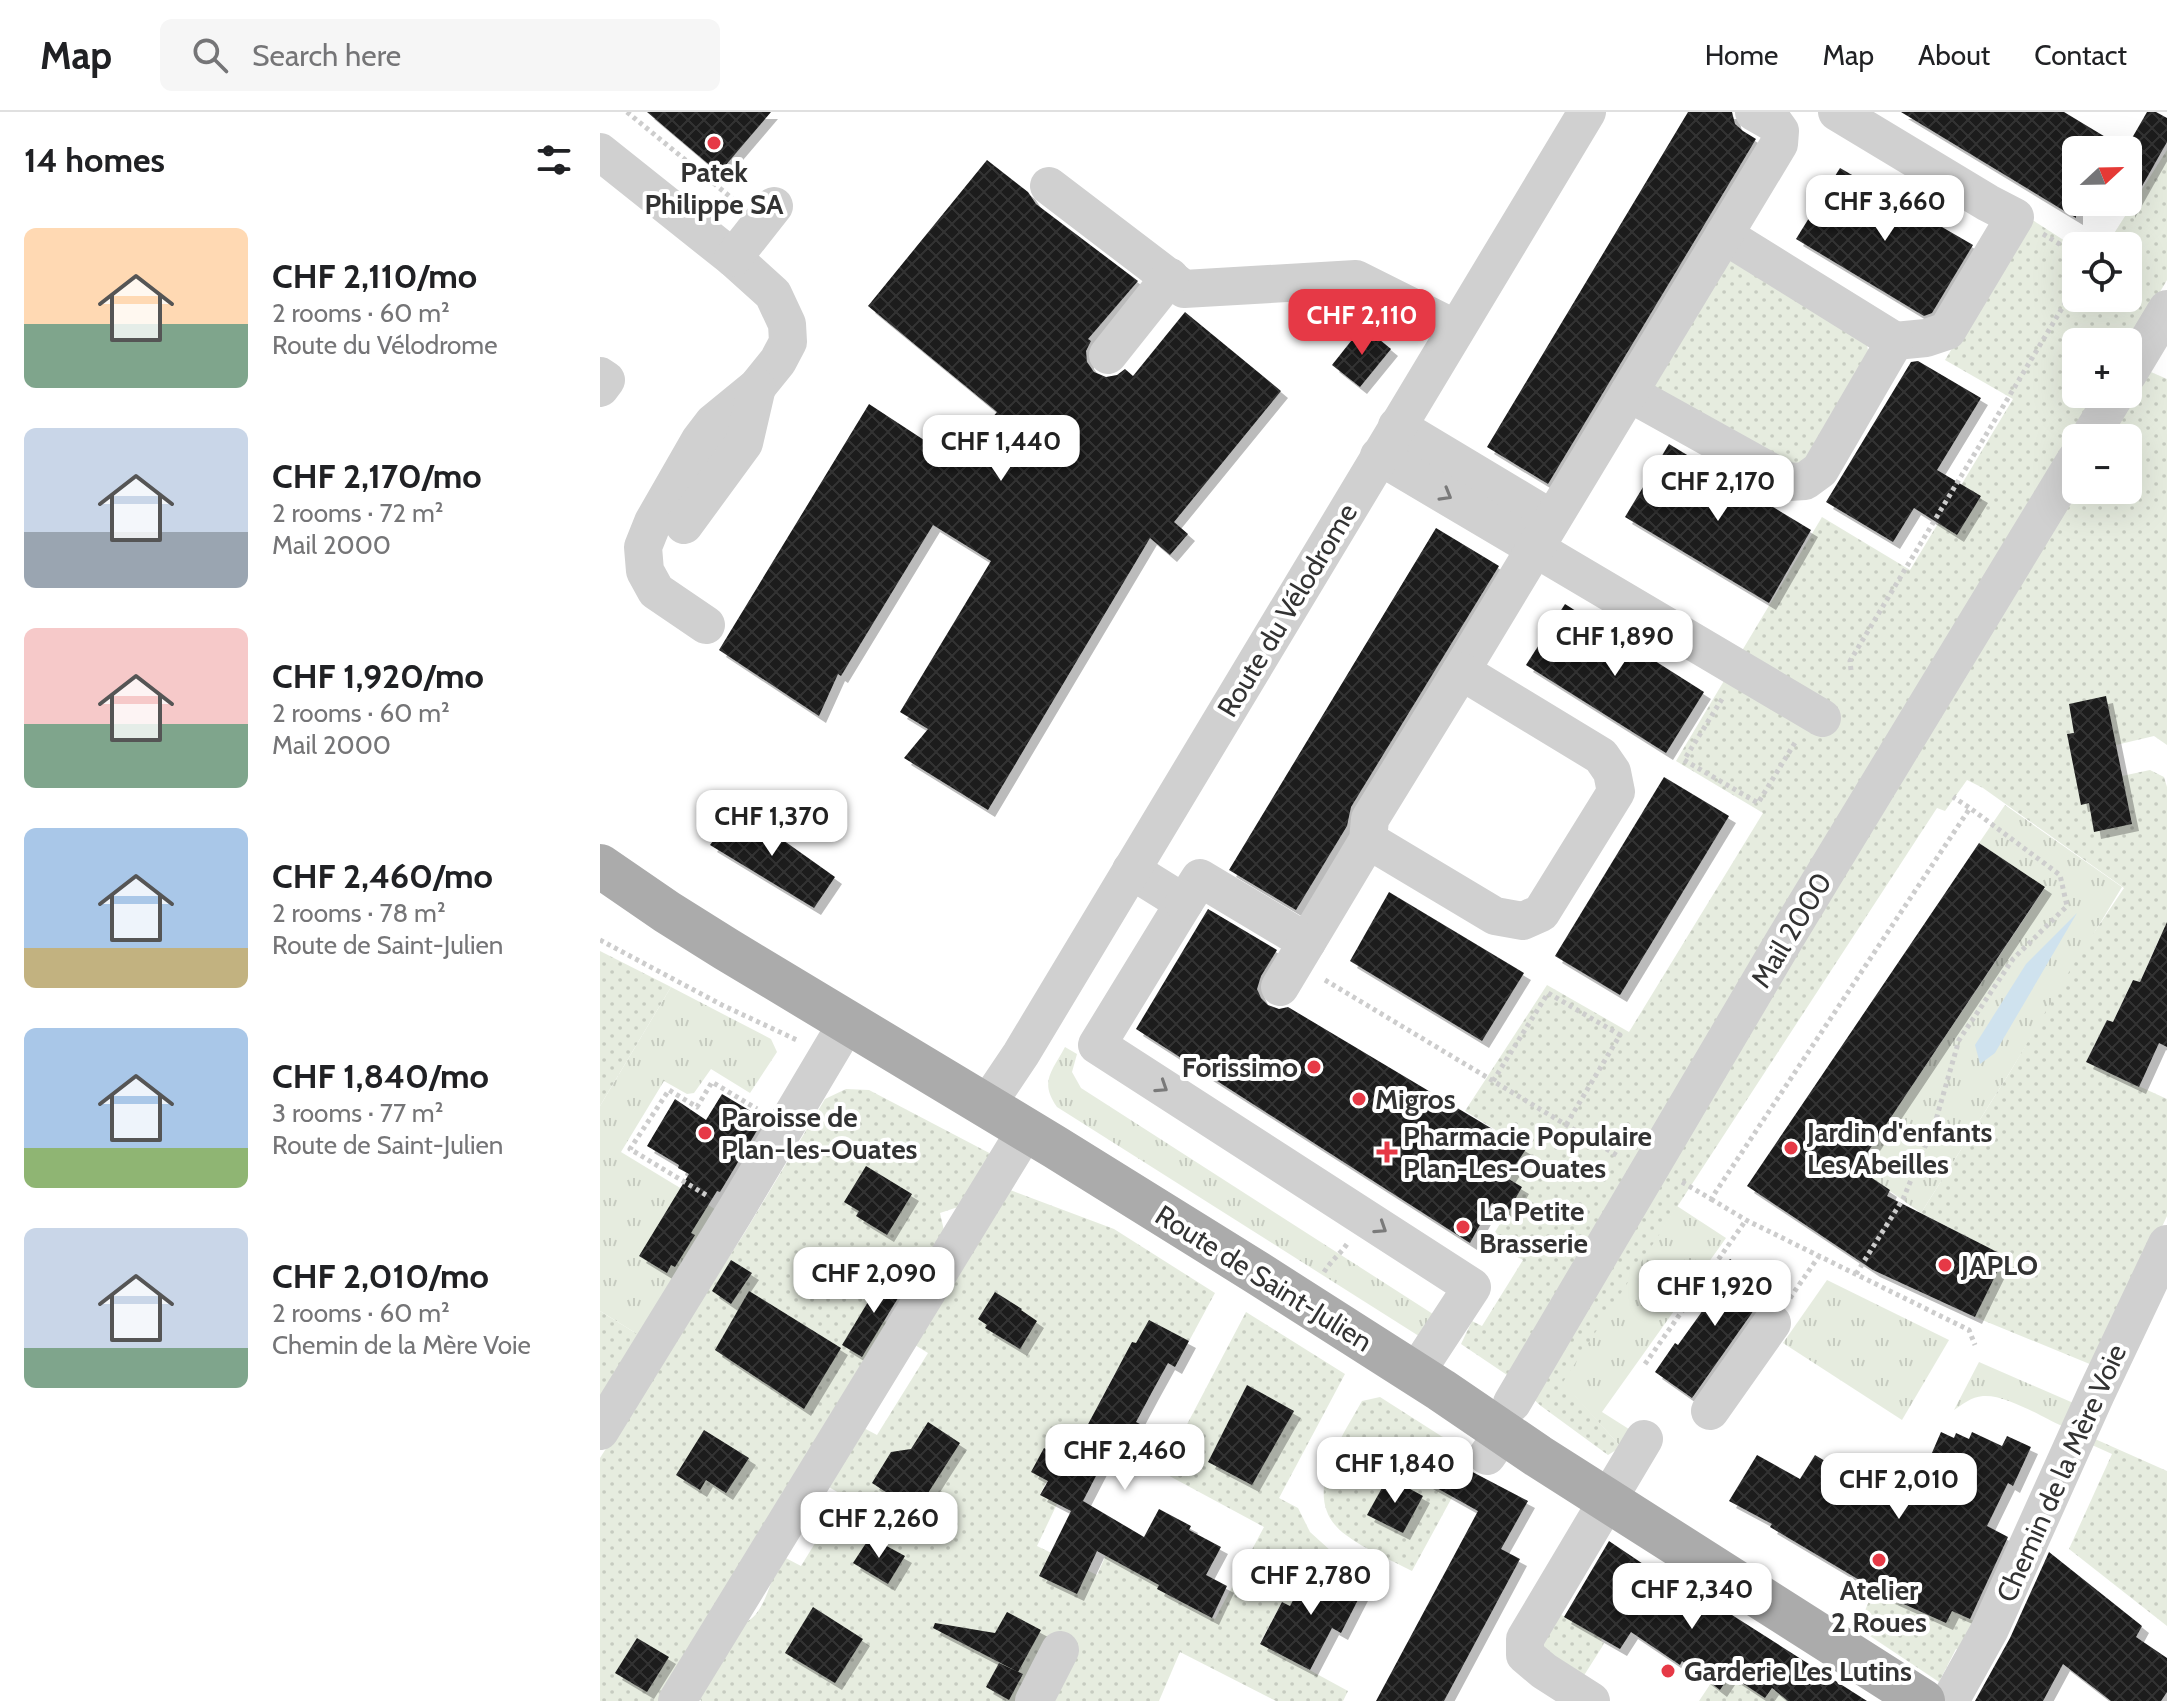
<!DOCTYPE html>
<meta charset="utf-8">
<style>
:root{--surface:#fff;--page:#f6f6f6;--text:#202124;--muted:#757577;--line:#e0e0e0;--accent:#e63946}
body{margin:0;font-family:Cabin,sans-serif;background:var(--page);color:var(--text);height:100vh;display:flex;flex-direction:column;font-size:30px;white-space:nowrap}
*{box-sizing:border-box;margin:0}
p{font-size:26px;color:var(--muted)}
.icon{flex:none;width:44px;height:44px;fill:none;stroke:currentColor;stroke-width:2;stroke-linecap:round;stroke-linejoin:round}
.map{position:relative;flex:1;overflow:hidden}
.side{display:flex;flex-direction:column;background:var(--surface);width:600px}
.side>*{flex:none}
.needle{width:52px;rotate:68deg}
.buttons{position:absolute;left:1462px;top:24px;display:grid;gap:16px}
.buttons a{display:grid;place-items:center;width:80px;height:80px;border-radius:12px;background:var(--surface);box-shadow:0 8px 32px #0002;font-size:40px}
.price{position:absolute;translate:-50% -68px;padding:0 18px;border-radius:16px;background:#fff;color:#222;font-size:26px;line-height:52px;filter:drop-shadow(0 2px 4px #0008)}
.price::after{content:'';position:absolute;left:50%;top:48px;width:24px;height:18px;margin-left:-12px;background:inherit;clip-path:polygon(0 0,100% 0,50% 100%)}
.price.active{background:var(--accent);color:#fff}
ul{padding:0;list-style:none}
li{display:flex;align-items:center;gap:24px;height:200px;padding:0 24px}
li span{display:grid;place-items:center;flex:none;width:224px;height:160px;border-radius:12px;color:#555}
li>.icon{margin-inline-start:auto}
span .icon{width:96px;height:96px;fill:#fffc;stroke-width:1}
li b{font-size:34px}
h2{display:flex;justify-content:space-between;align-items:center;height:96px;padding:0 24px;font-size:34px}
header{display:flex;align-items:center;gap:48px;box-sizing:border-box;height:112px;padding:0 40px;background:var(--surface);border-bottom:2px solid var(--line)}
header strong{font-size:38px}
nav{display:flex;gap:44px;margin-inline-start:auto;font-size:28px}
.search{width:560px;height:72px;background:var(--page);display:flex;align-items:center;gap:20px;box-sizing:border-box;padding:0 28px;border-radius:12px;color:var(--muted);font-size:30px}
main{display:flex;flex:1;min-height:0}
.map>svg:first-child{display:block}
</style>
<header>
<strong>Map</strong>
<div class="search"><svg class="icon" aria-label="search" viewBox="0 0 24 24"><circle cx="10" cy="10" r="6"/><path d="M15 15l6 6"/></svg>Search here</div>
<nav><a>Home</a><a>Map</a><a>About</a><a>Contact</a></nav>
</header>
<main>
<section class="side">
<h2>14 homes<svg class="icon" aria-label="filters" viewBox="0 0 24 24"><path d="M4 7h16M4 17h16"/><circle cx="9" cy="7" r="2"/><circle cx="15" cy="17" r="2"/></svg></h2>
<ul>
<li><span style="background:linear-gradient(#ffd9b3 60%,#7fa58c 0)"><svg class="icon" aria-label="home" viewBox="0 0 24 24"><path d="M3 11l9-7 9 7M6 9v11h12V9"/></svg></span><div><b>CHF 2,110/mo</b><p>2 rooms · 60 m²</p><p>Route du Vélodrome</p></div></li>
<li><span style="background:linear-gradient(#c9d6e8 65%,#9aa5b1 0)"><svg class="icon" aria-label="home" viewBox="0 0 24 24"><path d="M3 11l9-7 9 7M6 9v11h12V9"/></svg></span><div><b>CHF 2,170/mo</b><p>2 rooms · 72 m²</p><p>Mail 2000</p></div></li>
<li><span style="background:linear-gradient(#f6c9c9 60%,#7fa58c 0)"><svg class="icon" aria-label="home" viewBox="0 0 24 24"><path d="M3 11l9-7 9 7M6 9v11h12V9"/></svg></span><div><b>CHF 1,920/mo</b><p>2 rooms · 60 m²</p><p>Mail 2000</p></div></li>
<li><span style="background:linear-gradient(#a9c7e8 75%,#c2b280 0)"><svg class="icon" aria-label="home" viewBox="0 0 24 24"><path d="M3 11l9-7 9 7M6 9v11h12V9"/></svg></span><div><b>CHF 2,460/mo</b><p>2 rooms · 78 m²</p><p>Route de Saint-Julien</p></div></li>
<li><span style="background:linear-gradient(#a9c7e8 75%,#8fb573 0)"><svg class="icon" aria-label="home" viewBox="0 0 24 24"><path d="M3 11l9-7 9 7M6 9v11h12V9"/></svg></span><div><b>CHF 1,840/mo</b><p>3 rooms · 77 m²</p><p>Route de Saint-Julien</p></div></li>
<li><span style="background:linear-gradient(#c9d6e8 75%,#7fa58c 0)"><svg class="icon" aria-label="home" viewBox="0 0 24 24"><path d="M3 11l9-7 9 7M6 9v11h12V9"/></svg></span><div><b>CHF 2,010/mo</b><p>2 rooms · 60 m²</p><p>Chemin de la Mère Voie</p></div></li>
</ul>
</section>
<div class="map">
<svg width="1567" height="1589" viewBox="0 0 1567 1589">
<defs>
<pattern id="grass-tufts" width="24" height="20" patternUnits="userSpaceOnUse" patternTransform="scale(2)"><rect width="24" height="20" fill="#e6ecdf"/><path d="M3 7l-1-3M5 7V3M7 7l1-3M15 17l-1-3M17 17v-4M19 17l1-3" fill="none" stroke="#c6cbc0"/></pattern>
<pattern id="park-dots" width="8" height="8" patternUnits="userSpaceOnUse" patternTransform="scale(2)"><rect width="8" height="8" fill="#e6ecdf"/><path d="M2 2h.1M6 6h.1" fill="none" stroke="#c6cbc0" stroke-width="1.8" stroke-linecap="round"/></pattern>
<pattern id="building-cross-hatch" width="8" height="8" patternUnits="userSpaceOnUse" patternTransform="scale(2)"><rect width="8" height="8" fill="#1a1a1a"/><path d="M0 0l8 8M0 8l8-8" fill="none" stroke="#333"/></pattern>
<filter id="shadow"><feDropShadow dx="7" dy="7" stdDeviation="0" flood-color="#0004"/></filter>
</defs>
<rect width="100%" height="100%" fill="#fff"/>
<g fill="url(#grass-tufts)">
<polygon points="1405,693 1522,775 1410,960 1321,1101 1257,1056 1445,776 1379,731"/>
<polygon points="71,875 171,927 177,940 150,981 111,957 94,981 87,982 64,969 21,1040 123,1102 42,1225 0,1199 0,994"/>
<path d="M 465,935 L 477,942 L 472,960 L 481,976 L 836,1204 L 822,1226 L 457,995 C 439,969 452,960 465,935 Z"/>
<polygon points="1077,1094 1126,1126 1002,1300 1032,1319 1021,1335 962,1270"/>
<polygon points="1227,1168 1349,1228 1302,1308 1183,1231"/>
<path d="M 1379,1250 L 1478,1293 L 1462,1314 C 1442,1305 1405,1282 1383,1284 C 1371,1285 1363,1292 1354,1298 Z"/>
</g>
<g fill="url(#park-dots)" fill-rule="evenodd">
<path d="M 1567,38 L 1567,168 L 1528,234 L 1528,230 L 1476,230 L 1476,282 L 1528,282 L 1528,250 L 1567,267 L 1567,633 L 1554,624 L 1516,633 L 1522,664 L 1550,658 L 1564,665 L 1567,675 L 1567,827 L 1559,827 L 1540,870 L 1533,868 L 1513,910 L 1507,908 L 1486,950 L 1567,987 L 1567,1104 L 1497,1255 L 1375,1205 L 1404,1144 L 1321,1101 L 1410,960 L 1479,843 L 1524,776 L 1383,676 L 1367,668 L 1345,699 L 1337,696 L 963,1270 L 1021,1335 L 1008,1343 L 941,1294 L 907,1263 L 861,1232 L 872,1209 L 882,1214 L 923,1148 L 889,1130 L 922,1075 L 907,1066 L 926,1037 L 865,999 L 947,873 L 1029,920 L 1163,701 L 1076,649 L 1222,405 L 1310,458 L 1413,287 L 1345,248 L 1431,107 L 1476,136 L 1476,186 L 1528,186 L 1528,134 L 1506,134 ZM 1476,326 L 1528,326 L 1528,378 L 1476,378 Z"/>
<polygon points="1128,137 1267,233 1271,254 1216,346 1197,356 1042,277"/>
<polygon points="0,839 71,875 0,994"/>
<polygon points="246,977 269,978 395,1044 364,1093 340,1101 345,1123 310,1176 286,1161 264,1196 292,1213 63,1589 0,1589 0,1346 145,1120 225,987"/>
<path d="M 405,1076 L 514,1117 L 615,1181 L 575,1255 L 568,1251 L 515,1261 L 499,1292 L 483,1333 L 470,1327 L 440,1382 L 457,1392 L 437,1434 L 497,1463 L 506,1443 L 560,1473 L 558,1477 L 615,1507 L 664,1415 L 562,1360 L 646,1200 L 745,1262 L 679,1386 L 698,1396 L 710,1420 L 763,1468 L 763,1478 L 712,1452 L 690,1494 L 682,1490 L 660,1531 L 748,1579 L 743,1589 L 676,1589 L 580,1540 L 559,1589 L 101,1589 L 96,1579 L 146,1510 C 165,1502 173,1462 180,1443 L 201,1454 L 244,1384 L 224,1372 L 260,1314 L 277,1323 L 328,1241 L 310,1230 Z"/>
<polygon points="0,1199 42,1225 0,1293"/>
<path d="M 780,1285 L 874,1345 L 812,1459 C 791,1448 766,1438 746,1423 C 697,1388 741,1327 762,1289 Z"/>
<polygon points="1495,1327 1567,1359 1567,1514 1469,1437 1512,1342 1492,1333"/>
<polygon points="1273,1479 1326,1502 1351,1498 1382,1513 1368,1541 1356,1537 1339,1570 1258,1516"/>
<polygon points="958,1501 1003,1525 1001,1529 1004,1531 1002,1535 983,1565 938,1537"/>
<polygon points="1130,1563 1165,1586 1172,1576 1175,1579 1179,1573 1205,1589 1099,1589 1111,1571 1120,1578"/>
</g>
<polygon fill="#cfe2ee" points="1477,801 1395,941 1380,952 1375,933 1426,852"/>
<g fill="url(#building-cross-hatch)" filter="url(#shadow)">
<polygon points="47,0 171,0 119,61"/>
<polygon points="1088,0 1132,0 1135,12 1143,19 1156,27 948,372 887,335"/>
<polygon points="1301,0 1464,0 1527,38 1476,38 1476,106"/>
<polygon points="1547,0 1556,0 1567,6 1567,30 1528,99 1528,33"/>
<polygon points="387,48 428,80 436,92 538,169 488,227 491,229 486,239 487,250 494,260 506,265 517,263 525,257 533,264 585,200 681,279 574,410 588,422 570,443 550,426 388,698 304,646 328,617 300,600 391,449 333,413 241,564 238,562 219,604 119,538 269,292 356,349 397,300 268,194"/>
<polygon points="1240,56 1373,133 1332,201 1324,204 1196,127"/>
<polygon points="763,214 791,237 760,275 732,253"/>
<polygon points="1318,249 1381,286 1337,358 1381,384 1357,423 1314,396 1293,430 1226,390 1311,250"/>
<polygon points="1069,332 1211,418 1169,491 1025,405"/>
<polygon points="836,416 899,454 751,695 747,714 696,798 629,758"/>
<polygon points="965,492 1104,580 1066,641 926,553"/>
<polygon points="1506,584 1532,712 1494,720 1489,691 1481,693 1467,622 1474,621 1469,592"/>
<polygon points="1064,665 1129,704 1020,883 955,844"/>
<polygon points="138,696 235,765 214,796 110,733"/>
<polygon points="1379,731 1445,775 1257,1056 1290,1078 1287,1084 1405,1144 1375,1205 1273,1158 1147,1074"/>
<polygon points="789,780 924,861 882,929 750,849"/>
<polygon points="608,797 677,838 661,864 657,877 661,886 668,893 679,897 688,895 926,1037 907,1066 922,1075 908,1100 892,1091 870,1131 536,917"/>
<polygon points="1567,810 1567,935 1559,931 1539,975 1486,950 1507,908 1513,910 1533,868 1540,870"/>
<polygon points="122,982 164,1007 120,1080 117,1079 91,1121 95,1123 75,1155 71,1153 67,1161 39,1144 89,1062 78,1056 79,1053 47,1034 75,987 106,1008"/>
<polygon points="266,1054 312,1082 287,1123 256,1104 259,1099 244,1090"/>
<polygon points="1130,1147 1142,1155 1143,1153 1172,1172 1164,1184 1170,1188 1154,1198 1092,1286 1055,1260 1075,1231 1078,1233 1121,1173 1114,1168"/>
<polygon points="131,1148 152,1161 131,1192 112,1179"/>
<polygon points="286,1160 306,1173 262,1245 242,1233"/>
<polygon points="149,1179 241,1236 204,1297 115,1238"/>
<polygon points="395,1180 422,1197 421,1198 437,1209 420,1237 385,1216 387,1213 378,1207"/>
<polygon points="549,1208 589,1229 575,1255 568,1251 552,1280 536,1310 544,1314 529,1339 513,1331 483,1389 544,1425 559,1397 591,1414 589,1418 621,1435 606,1463 627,1474 612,1506 557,1477 559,1473 497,1439 477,1482 439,1464 471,1399 440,1383 448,1369 431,1360 444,1336 460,1345 470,1326 478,1331 532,1230 536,1231"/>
<polygon points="647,1273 694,1299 652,1373 608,1350"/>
<polygon points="328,1310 360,1331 312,1406 289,1395 295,1386 272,1371 291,1340 311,1337"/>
<polygon points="104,1318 149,1346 126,1381 106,1368 100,1378 76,1363"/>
<polygon points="1341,1320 1354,1326 1356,1321 1369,1327 1372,1320 1402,1334 1407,1324 1431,1335 1413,1374 1408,1371 1387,1414 1408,1425 1370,1507 1352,1499 1346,1511 1288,1485 1170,1415 1172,1412 1129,1389 1157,1343 1200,1367 1215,1343 1260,1370 1290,1383 1292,1378 1308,1384 1310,1378 1315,1380"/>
<polygon points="845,1336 866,1346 863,1355 928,1389 901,1437 920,1447 844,1589 776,1589 878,1399 826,1370"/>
<polygon points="788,1365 823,1384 803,1421 767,1403"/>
<polygon points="270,1425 305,1444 288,1472 253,1451"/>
<polygon points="1009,1429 1052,1458 1055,1454 1267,1589 1188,1589 1172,1576 1165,1586 1130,1563 1120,1578 1082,1549 1080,1553 1031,1520 1020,1537 964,1505"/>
<polygon points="1449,1440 1542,1514 1536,1525 1567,1546 1567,1580 1561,1589 1511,1589 1463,1552 1443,1589 1375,1589 1410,1526"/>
<polygon points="712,1452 763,1478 741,1521 732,1516 710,1558 660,1532 682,1490 690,1494"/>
<polygon points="213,1495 263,1527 235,1571 185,1541"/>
<polygon points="407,1500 441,1518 418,1560 333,1516 335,1511 395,1521"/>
<polygon points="37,1526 69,1545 47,1580 15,1561"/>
<polygon points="399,1551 423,1562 409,1588 386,1575"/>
</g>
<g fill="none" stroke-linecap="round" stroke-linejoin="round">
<g stroke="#cdcdcd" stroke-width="5" stroke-dasharray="4 4" stroke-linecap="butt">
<polyline points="27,0 134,88"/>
<polyline points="1443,122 1476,142"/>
<polyline points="1528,172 1541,180"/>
<polyline points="1251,558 1250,549 1476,173"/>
<polyline points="1122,587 1084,648 1158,691 1196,629"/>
<polyline points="0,828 122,893 199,929"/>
<polyline points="725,868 1018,1044"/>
<polyline points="893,969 948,881 1020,923 966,1013"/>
<polyline points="1082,1070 1111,1087 1370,696 1353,685"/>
<polyline points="106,1083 30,1037 69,978 97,995 112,970 157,997"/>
<polyline points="1111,1087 1146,1108 1369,1218 1375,1233"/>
<path d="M 724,1160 C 731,1149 740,1142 747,1132"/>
<polyline points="1256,1162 1303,1087 1335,1011 1359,928 1413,847 1467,794 1460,763 1370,696"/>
<polyline points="1190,1186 1219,1144"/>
<polyline points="1045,1252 1146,1108"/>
</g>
<g stroke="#d0d0d0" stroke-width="38">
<polyline points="1237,0 1388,91 1415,105 1347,219 1326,226 1295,229"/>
<polyline points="0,40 133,146 173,182 187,212 188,230 178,249 157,275 113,311 100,328 53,410 43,435 45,459 56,479 106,513"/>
<polyline points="449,74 584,177 756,167 856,217"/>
<polyline points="133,146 174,94"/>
<polyline points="508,243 570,165"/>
<polyline points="1528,262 1567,197"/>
<polyline points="0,264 6,268 0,276"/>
<polyline points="1029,281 1189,370 1205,369 1220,358 1295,229 1124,123"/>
<polyline points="797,314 952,407"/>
<polyline points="1489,326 1516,282"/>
<polyline points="779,344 1222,606"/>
<polyline points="84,413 144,331 157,275"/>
<polyline points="861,559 1179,32 1180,19 1175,12 1154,0"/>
<polyline points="531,758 584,791 497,933 872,1175 815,1262"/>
<polyline points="584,791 600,766 707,830 768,728 895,804 923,809 941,801 1016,680 1012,660 1001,644 861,559 770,707 768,728"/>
<polyline points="680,875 707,830"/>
<polyline points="386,994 421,942 987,0"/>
<polyline points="912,1291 1185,827 1476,347"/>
<polyline points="1110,1299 1172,1211"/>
<polyline points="0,1319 134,1101 247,911"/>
<polyline points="887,1344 903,1321"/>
<polyline points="77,1589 426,1018"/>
<polyline points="434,1589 460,1538"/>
<polyline points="991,1589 944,1559 925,1543 925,1527 1044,1327"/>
<polyline points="1350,1589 1390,1517 1496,1282 1567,1132"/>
</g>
<polyline stroke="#ababab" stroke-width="44" points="0,754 67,800 126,837 455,1035 656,1160 841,1278 938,1344 1323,1589"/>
</g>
<defs><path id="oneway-chevron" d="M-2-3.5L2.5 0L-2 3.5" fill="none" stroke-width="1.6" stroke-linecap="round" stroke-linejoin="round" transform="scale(2)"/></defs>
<g stroke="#7a7a7a">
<use href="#oneway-chevron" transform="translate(846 383) rotate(30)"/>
<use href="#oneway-chevron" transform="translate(562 975) rotate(33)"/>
<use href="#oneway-chevron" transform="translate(781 1116) rotate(33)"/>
</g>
<g fill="#e63946" stroke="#fff" stroke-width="3">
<circle cx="114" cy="31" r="8"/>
<circle cx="714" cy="955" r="8"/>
<circle cx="759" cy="987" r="8"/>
<circle cx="105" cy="1021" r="8"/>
<circle cx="1191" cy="1036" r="8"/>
<path d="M783 1028h8v8h8v8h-8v8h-8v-8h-8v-8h8z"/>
<circle cx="863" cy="1115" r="8"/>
<circle cx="1345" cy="1153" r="8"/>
<circle cx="1279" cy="1448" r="8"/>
<circle cx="1068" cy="1559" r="8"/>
</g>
<g text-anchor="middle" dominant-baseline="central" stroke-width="8" stroke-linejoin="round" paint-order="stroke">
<g font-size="28" font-weight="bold" fill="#333" stroke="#fff" text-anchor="start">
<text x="114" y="60" text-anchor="middle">Patek<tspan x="114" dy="32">Philippe SA</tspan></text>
<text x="698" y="955" text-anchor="end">Forissimo</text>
<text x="775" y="987">Migros</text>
<text x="121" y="1005">Paroisse de<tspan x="121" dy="32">Plan-les-Ouates</tspan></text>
<text x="1207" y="1020">Jardin d'enfants<tspan x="1207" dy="32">Les Abeilles</tspan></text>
<text x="803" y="1024">Pharmacie Populaire<tspan x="803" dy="32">Plan-Les-Ouates</tspan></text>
<text x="879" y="1099">La Petite<tspan x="879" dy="32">Brasserie</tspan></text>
<text x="1361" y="1153">JAPLO</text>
<text x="1279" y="1478" text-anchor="middle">Atelier<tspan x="1279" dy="32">2 Roues</tspan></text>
<text x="1084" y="1559">Garderie Les Lutins</text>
</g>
<g font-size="28" fill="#333" stroke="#fff">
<text transform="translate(687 498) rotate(-59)">Route du Vélodrome</text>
<text transform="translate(1191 818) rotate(-59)">Mail 2000</text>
<text transform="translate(664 1166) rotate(32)">Route de Saint-Julien</text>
<text transform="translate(1461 1361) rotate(-66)">Chemin de la Mère Voie</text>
</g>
</g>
</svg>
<div class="buttons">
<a><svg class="needle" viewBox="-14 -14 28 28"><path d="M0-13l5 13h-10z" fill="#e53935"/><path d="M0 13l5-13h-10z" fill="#757577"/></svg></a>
<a><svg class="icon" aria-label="locate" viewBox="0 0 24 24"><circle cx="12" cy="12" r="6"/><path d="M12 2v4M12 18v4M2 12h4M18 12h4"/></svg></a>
<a>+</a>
<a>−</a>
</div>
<b class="price" style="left:1285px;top:131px">CHF 3,660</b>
<b class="price active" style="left:762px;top:245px">CHF 2,110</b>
<b class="price" style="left:401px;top:371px">CHF 1,440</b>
<b class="price" style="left:1118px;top:411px">CHF 2,170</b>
<b class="price" style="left:1015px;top:566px">CHF 1,890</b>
<b class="price" style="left:172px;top:746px">CHF 1,370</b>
<b class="price" style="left:274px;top:1203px">CHF 2,090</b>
<b class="price" style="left:1115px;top:1216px">CHF 1,920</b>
<b class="price" style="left:525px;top:1380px">CHF 2,460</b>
<b class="price" style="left:795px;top:1393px">CHF 1,840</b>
<b class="price" style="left:1299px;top:1409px">CHF 2,010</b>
<b class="price" style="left:279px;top:1448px">CHF 2,260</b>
<b class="price" style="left:711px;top:1505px">CHF 2,780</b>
<b class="price" style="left:1092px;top:1519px">CHF 2,340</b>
</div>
</main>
